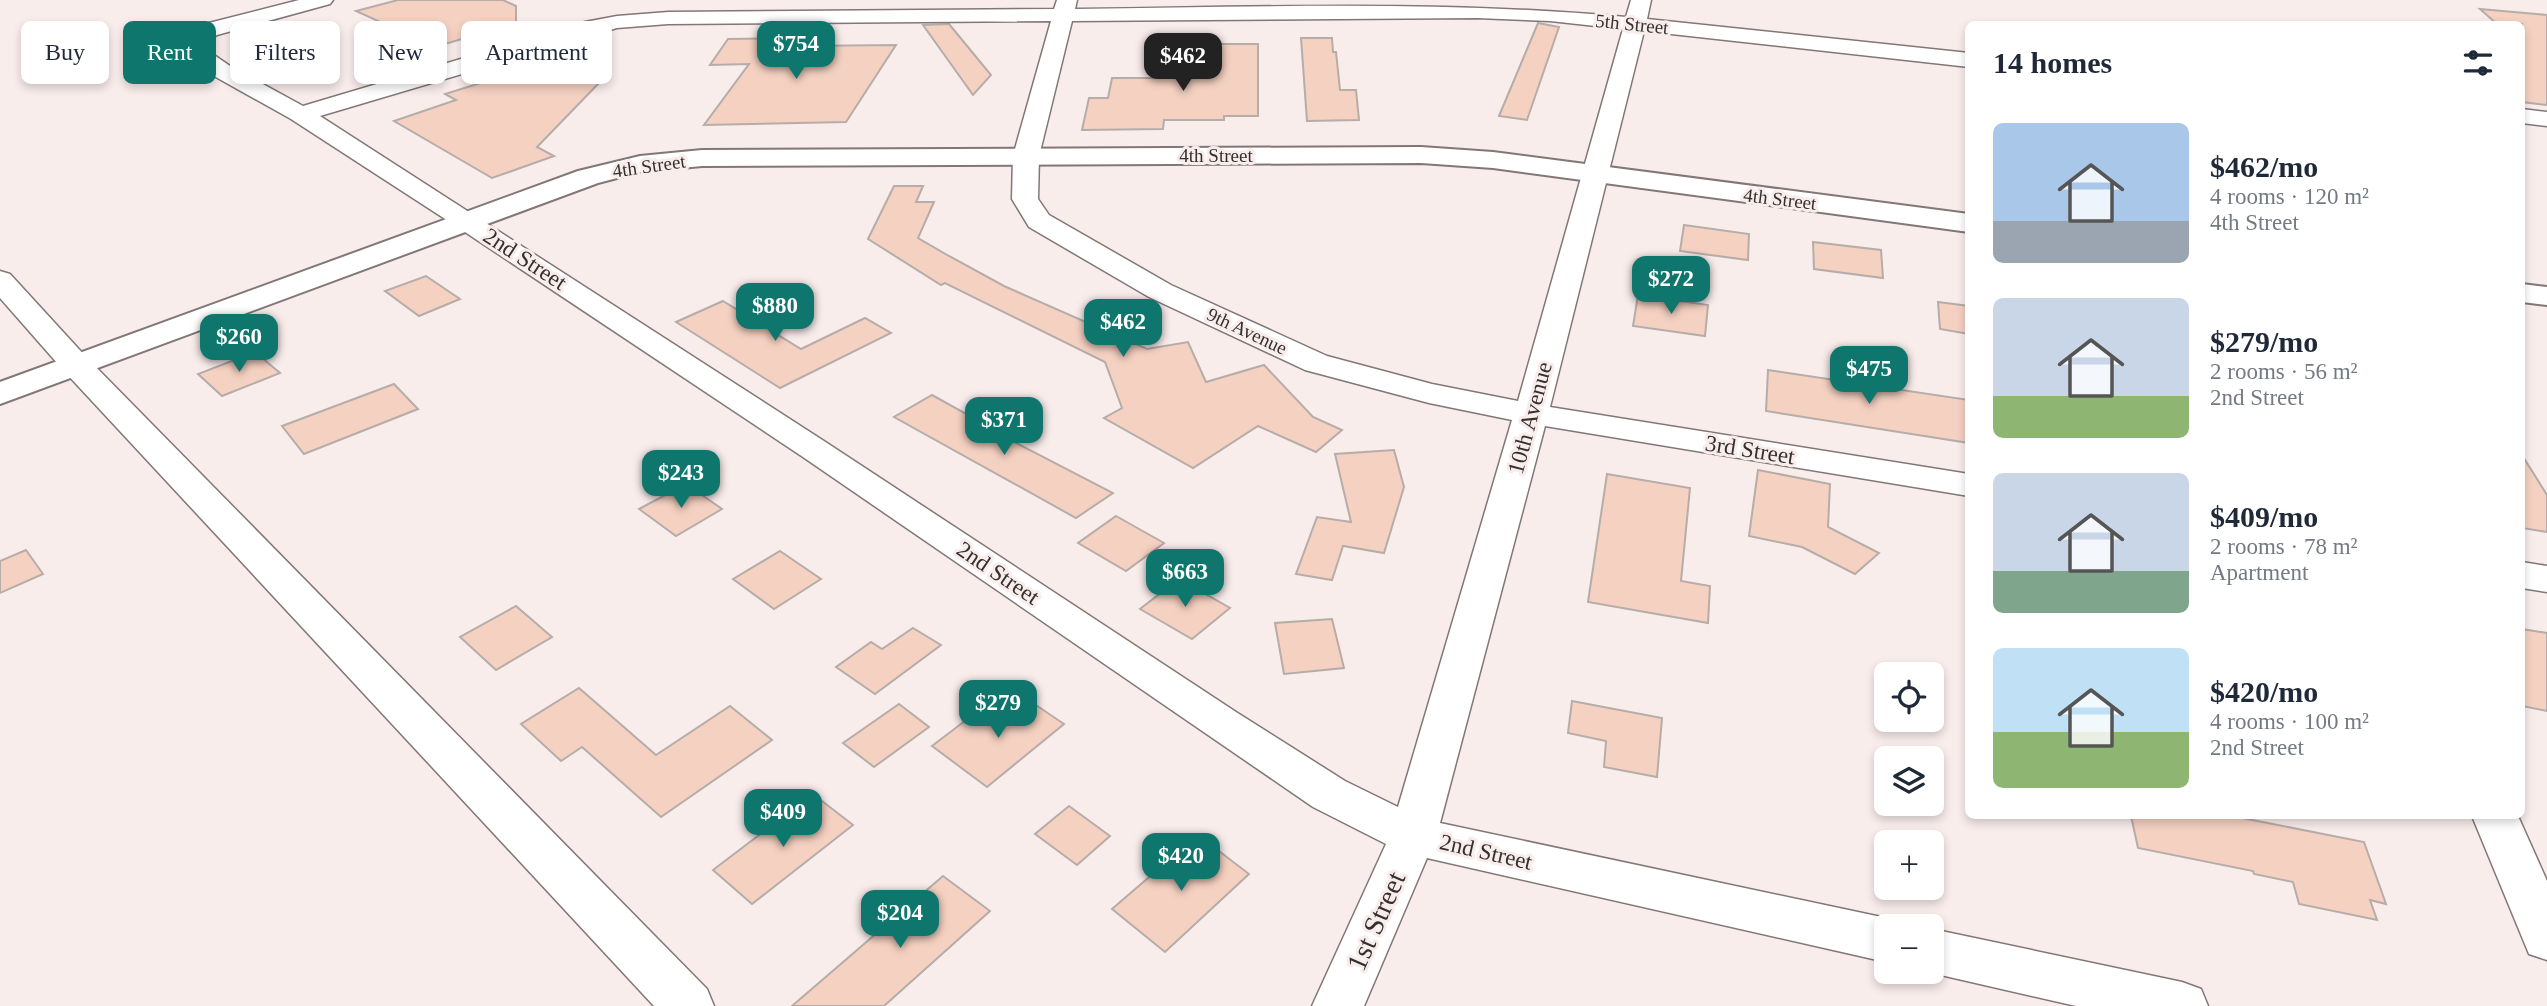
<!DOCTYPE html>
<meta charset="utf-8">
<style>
:root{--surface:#fff;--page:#f2f2f3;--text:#1f2937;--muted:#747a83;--accent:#0f766e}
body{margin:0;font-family:Georgia,serif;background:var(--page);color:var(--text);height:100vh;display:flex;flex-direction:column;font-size:26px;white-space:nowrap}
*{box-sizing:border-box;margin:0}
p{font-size:23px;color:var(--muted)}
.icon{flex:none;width:38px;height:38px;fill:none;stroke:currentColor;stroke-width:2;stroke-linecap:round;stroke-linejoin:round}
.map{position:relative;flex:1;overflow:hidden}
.panel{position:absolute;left:1965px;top:21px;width:560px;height:798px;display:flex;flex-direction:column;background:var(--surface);border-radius:10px;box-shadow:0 4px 10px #0003}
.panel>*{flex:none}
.banner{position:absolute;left:21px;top:21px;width:665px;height:63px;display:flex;gap:14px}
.buttons{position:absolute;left:1874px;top:662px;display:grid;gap:14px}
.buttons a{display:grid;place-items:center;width:70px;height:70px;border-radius:10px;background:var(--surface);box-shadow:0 4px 10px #0003;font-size:35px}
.price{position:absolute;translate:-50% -60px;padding:0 16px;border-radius:14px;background:var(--accent);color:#fff;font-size:23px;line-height:46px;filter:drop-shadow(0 2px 4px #0008)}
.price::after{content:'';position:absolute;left:50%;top:42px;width:21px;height:16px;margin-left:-10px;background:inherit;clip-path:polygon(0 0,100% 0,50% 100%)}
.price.active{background:#222;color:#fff}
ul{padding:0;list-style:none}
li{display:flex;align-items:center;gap:21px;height:175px;padding:0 28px}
li span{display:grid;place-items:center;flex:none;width:196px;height:140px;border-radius:10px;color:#555}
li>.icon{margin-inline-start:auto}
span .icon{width:84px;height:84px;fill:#fffc;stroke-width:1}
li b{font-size:30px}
h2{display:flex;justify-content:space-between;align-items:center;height:84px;padding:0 28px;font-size:30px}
.chip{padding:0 24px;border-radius:10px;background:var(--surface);box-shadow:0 4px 10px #0003;font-size:24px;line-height:63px}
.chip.active{background:var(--accent);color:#fff}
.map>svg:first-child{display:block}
</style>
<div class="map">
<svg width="2547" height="1006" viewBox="0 0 2547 1006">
<rect width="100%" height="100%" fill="#f9edec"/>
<g fill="#f5d1c2" stroke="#b6aca8" stroke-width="2">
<polygon points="398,0 503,0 516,6 516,23 435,47 356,11"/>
<polygon points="2480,9 2547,15 2547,105 2522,102 2522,24 2497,24"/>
<polygon points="1538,23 1559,27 1527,120 1499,116"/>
<polygon points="949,24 991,75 973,95 923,25"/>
<polygon points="808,38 802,46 896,45 846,122 704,125 749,64 710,65 728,39"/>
<polygon points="1301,38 1332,38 1333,52 1336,52 1340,90 1356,90 1359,120 1307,121"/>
<polygon points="1199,44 1258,44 1258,116 1224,116 1224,120 1164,120 1163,129 1082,130 1089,98 1108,98 1112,78 1196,78"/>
<polygon points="563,57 598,84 537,147 554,156 492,178 394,121 456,100 445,94 500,77 484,70 526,59 548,71"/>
<polygon points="894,186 923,186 916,202 934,202 918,238 949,256 1004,286 1147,349 1188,342 1206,382 1264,365 1313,417 1342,430 1316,452 1258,426 1193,468 1104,418 1122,408 1105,362 945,283 941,285 868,239"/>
<polygon points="1684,225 1749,234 1748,260 1680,251"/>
<polygon points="1813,242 1881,250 1883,278 1814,269"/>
<polygon points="426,276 460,299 419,316 385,291"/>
<polygon points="1638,295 1708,305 1705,336 1633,326"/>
<polygon points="723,301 801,349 865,318 891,333 780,388 676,322"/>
<polygon points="1938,302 1969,306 1969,334 1940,329"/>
<polygon points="255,352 280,373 222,396 198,374"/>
<polygon points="1768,370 1969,400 1969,443 1766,411"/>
<polygon points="394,384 418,409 304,454 282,426"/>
<polygon points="932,395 970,416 968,418 1113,493 1076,518 894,417"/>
<polygon points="1394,450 1404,487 1384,553 1343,546 1332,580 1296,574 1317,517 1351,522 1335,454"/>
<polygon points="2522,455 2547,495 2547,532 2522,528"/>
<polygon points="1758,470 1830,484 1828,527 1879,553 1855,574 1802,547 1749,536"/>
<polygon points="1607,474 1690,488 1681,581 1710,586 1708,623 1588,602"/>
<polygon points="686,484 722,509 676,536 639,509"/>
<polygon points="1116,516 1164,543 1126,571 1078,543"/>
<polygon points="26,550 43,574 0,593 0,561"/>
<polygon points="780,551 821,579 774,609 733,579"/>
<polygon points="1179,579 1230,608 1192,639 1140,609"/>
<polygon points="516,606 552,637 496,670 460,637"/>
<polygon points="1332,619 1344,668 1284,674 1275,623"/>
<polygon points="913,628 941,645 875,694 836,667 871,642 882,649"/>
<polygon points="2522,629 2547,633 2547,711 2522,706"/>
<polygon points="579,688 656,755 730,706 772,740 661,817 582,747 561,761 521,724"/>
<polygon points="1024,697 1064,724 987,787 932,746 978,711 992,721"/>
<polygon points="1572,701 1662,718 1657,777 1604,767 1606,741 1568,733"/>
<polygon points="899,704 929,727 874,767 843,743"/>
<polygon points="813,794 853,825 752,904 713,870"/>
<polygon points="1069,806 1110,836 1077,865 1035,834"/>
<polygon points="2131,816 2232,816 2364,842 2386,904 2370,900 2377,920 2299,904 2293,882 2254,874 2253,871 2138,848"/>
<polygon points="1198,835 1249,874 1165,952 1112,909"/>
<polygon points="943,876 990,911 884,1006 792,1006"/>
</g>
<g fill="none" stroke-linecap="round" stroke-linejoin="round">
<g stroke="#817776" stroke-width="3">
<g id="street">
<path d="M 299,0 L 333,0 L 330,4 L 217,35 L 201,46 L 230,66 L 303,106 L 585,22 L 617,16 L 668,12 L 1054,9 L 1057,0 L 1077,0 L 1075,9 C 1259,7 1444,0 1626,17 L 1631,0 L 1651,0 L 1647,19 L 1969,53 L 1969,67 L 1644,31 L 1550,407 L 1969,474 L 1969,496 L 1545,426 L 1440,823 L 1886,918 L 1905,926 L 1886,926 L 1886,962 L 1427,858 L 1364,1006 L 1312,1006 L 1386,844 L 1313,807 L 803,457 L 459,228 L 291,119 L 214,76 L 175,46 L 201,25 ZM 1477,18 L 1550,21 L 1623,29 L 1518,401 L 1432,384 L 1327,356 L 1171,285 L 1049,215 L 1038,199 L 1039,156 L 1072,21 ZM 1051,21 L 1013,156 L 1012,199 L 1029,227 L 1149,297 L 1305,370 L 1429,403 L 1512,420 L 1398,807 L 1345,781 L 1236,712 L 827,443 L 320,116 L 617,28 L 668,24 Z"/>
<polygon points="2522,109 2547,112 2547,126 2522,123"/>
<polygon points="0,271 10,274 87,358 707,989 714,1006 654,1006 65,372 0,298"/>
<polygon points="2522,562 2547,566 2547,592 2522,588"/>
<polygon points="2472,816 2518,816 2547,881 2547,960 2529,954"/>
<polygon points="1932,929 2182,982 2201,989 2208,1006 2076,1006 1932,973 1926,971 1932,971"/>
</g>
</g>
<g stroke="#817776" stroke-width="4">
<g id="secondary">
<polygon points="1421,147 1493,152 1969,214 1969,232 1493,168 1421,163 702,166 640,172 598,183 0,404 0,382 578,171 640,156 702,150"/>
<polygon points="2522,284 2547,287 2547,305 2522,302"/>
</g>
</g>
<use href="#street" fill="#fff" fill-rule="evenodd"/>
<use href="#secondary" fill="#fff" fill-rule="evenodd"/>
</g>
<g text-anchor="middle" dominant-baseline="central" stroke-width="6" stroke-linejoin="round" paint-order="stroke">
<g font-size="19" fill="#34302f" stroke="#f9edec">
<text transform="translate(1632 24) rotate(6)">5th Street</text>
<text x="1216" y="155">4th Street</text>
<text transform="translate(649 166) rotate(-8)">4th Street</text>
<text transform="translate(1780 199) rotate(7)">4th Street</text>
<text transform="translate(1247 331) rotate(25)">9th Avenue</text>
</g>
<g font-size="23" fill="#34302f" stroke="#f9edec">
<text transform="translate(525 259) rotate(33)">2nd Street</text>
<text transform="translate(1530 418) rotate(-75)">10th Avenue</text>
<text transform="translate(1750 450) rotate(9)">3rd Street</text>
<text transform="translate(998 573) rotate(34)">2nd Street</text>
<text transform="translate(1486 852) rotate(13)">2nd Street</text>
</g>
<g font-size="28" fill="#34302f" stroke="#f9edec">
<text transform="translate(1376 921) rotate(-66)">1st Street</text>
</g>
</g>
</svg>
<div class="buttons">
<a><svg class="icon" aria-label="locate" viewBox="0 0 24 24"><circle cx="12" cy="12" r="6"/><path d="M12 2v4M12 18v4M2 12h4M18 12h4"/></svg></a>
<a><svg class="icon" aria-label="layers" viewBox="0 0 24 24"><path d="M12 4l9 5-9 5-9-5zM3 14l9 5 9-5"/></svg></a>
<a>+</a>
<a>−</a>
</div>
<b class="price" style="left:796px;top:81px">$754</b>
<b class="price active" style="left:1183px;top:93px">$462</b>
<b class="price" style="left:1671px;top:316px">$272</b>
<b class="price" style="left:775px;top:343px">$880</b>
<b class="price" style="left:1123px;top:359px">$462</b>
<b class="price" style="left:239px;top:374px">$260</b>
<b class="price" style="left:1869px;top:406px">$475</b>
<b class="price" style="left:1004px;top:457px">$371</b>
<b class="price" style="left:681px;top:510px">$243</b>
<b class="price" style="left:1185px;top:609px">$663</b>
<b class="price" style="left:998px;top:740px">$279</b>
<b class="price" style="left:783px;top:849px">$409</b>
<b class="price" style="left:1181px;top:893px">$420</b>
<b class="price" style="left:900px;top:950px">$204</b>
<div class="banner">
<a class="chip">Buy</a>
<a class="chip active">Rent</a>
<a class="chip">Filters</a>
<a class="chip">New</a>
<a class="chip">Apartment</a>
</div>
<section class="panel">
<h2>14 homes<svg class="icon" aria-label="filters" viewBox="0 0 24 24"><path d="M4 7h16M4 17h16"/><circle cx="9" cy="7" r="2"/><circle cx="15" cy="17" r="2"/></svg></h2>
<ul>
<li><span style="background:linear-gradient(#a9c7e8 70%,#9aa5b1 0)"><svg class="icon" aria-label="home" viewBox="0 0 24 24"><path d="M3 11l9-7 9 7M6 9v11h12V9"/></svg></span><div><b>$462/mo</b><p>4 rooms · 120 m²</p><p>4th Street</p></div></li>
<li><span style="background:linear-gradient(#c9d6e8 70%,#8fb573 0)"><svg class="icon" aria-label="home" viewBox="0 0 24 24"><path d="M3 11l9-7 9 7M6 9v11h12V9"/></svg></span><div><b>$279/mo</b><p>2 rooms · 56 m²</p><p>2nd Street</p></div></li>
<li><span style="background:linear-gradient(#c9d6e8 70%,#7fa58c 0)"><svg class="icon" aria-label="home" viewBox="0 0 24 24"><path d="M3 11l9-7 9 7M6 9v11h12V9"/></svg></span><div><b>$409/mo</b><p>2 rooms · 78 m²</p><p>Apartment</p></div></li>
<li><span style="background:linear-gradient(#bfe0f5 60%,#8fb573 0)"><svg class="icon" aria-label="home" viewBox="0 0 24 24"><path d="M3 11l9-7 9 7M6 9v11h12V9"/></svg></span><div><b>$420/mo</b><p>4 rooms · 100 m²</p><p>2nd Street</p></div></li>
</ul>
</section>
</div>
